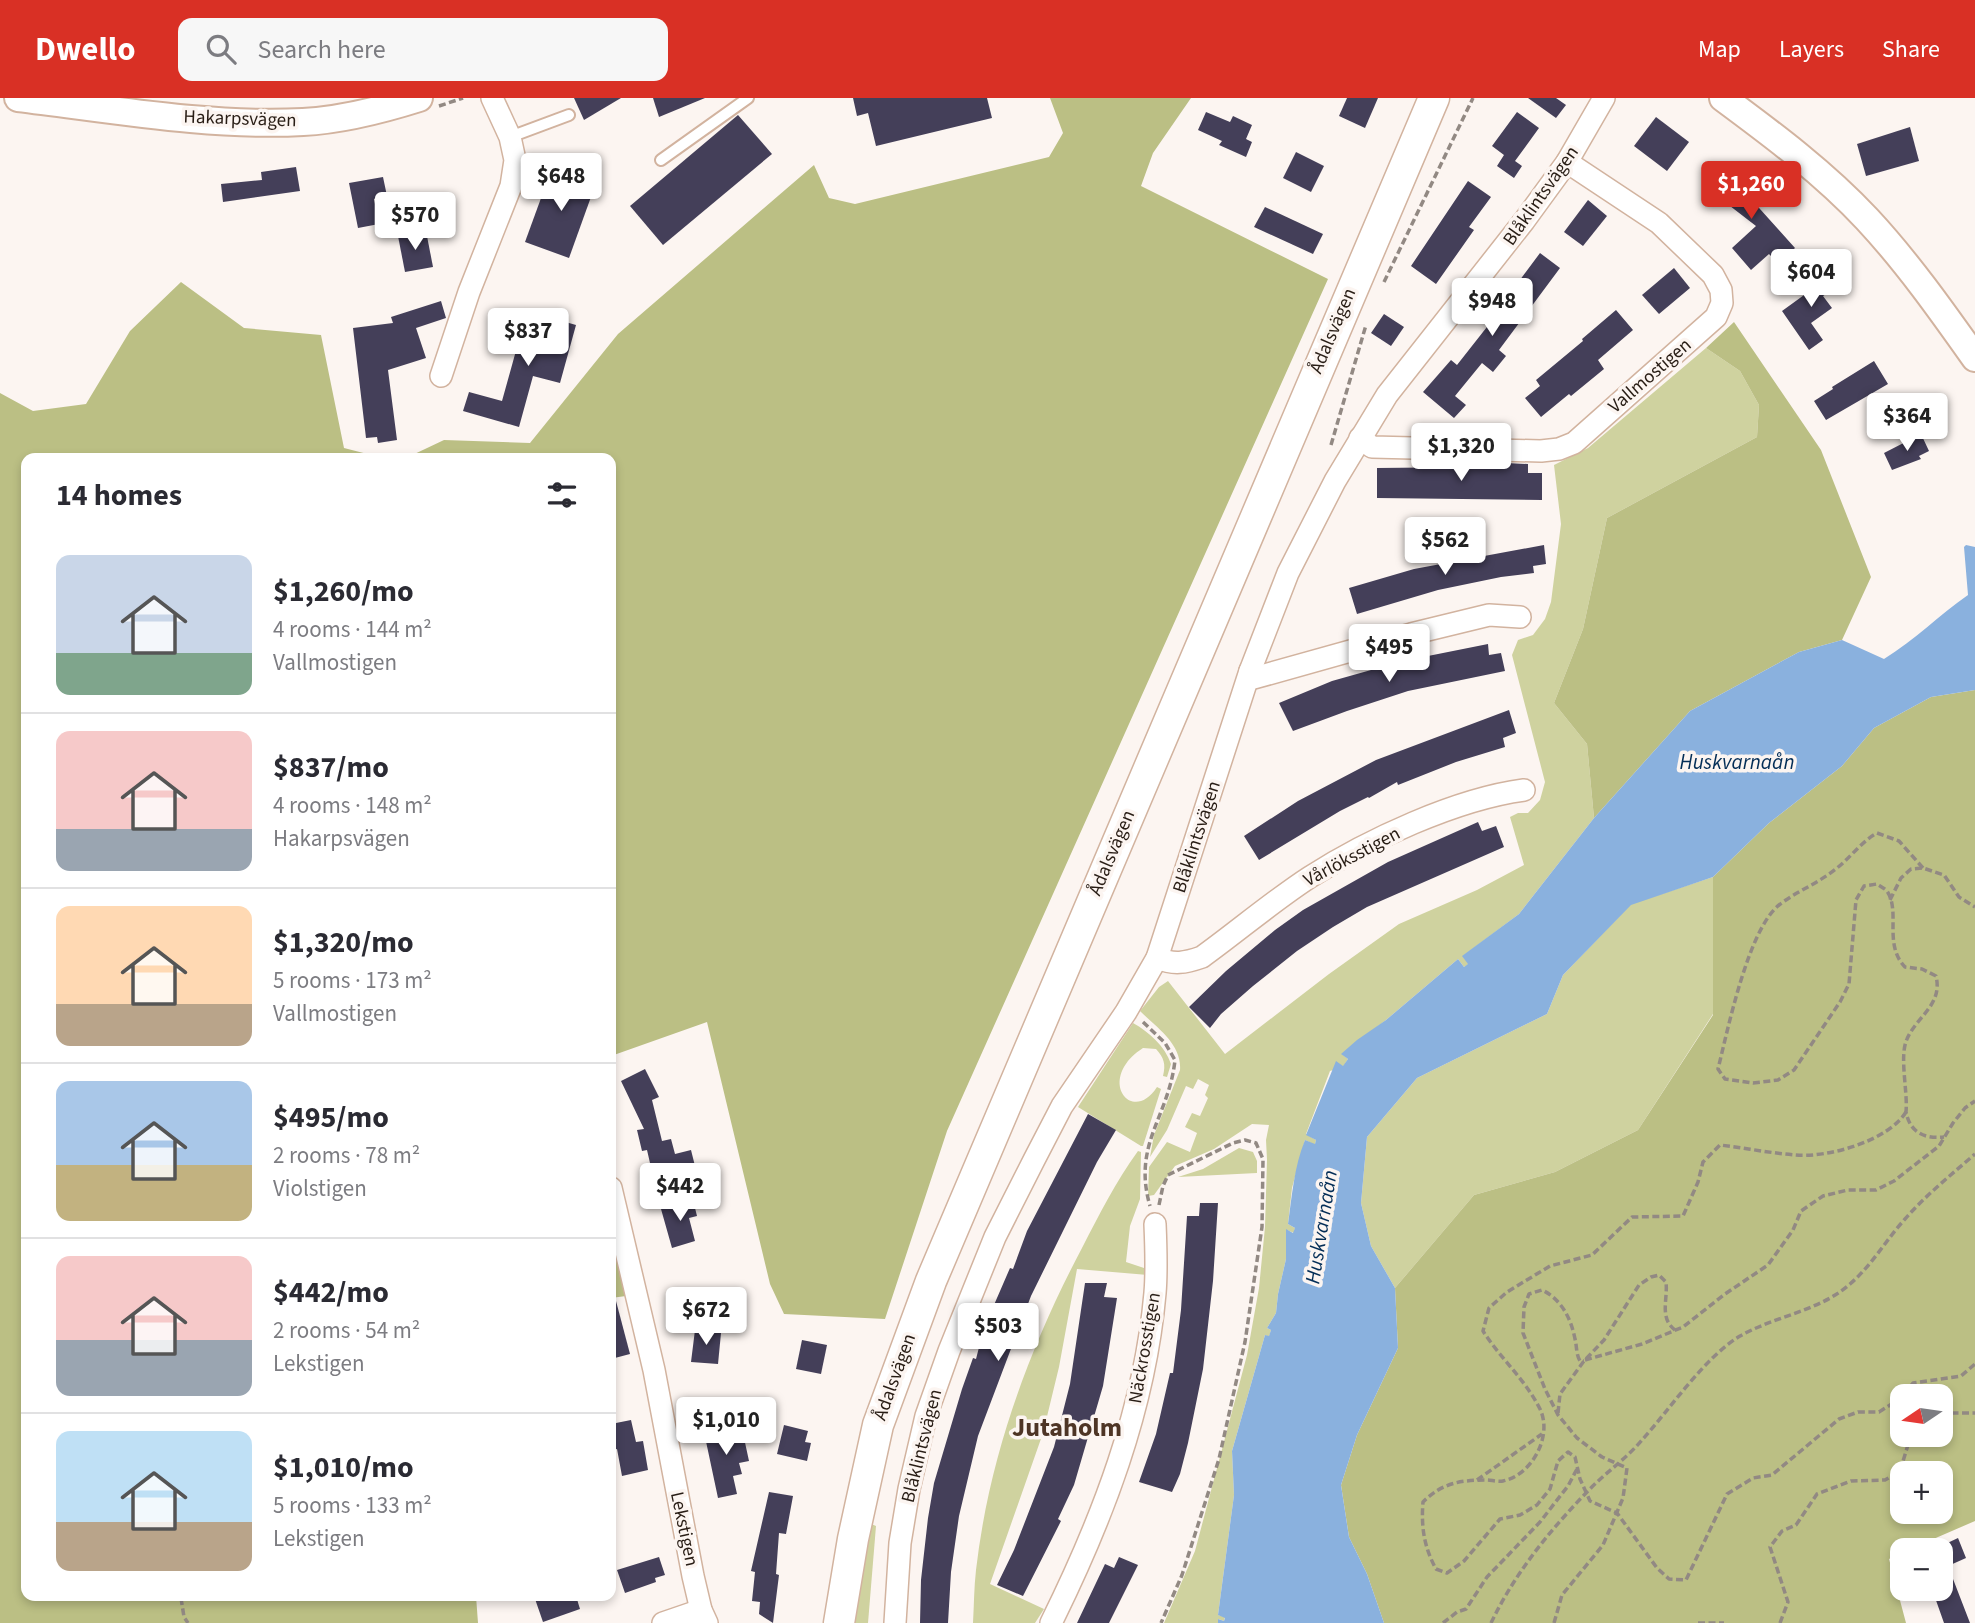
<!DOCTYPE html>
<meta charset="utf-8">
<style>
:root{--surface:#fff;--page:#f7f7f7;--text:#2b2b33;--muted:#7c7c81;--line:#e1e1e2;--accent:#d93025}
body{margin:0;font-family:"Source Sans 3",sans-serif;background:var(--page);color:var(--text);height:100vh;display:flex;flex-direction:column;font-size:26px;white-space:nowrap}
*{box-sizing:border-box;margin:0}
p{font-size:23px;color:var(--muted)}
.icon{flex:none;width:38px;height:38px;fill:none;stroke:currentColor;stroke-width:2;stroke-linecap:round;stroke-linejoin:round}
.map{position:relative;flex:1;overflow:hidden}
.sheet{position:absolute;left:21px;top:355px;width:595px;height:1148px;display:flex;flex-direction:column;background:var(--surface);border-radius:14px;box-shadow:0 4px 10px #0003}
.sheet>*{flex:none}
.needle{width:46px;rotate:257deg}
.tools{position:absolute;left:1890px;top:1286px;display:grid;gap:14px}
.tools a{display:grid;place-items:center;width:63px;height:63px;border-radius:14px;background:var(--surface);box-shadow:0 4px 10px #0003;font-size:35px}
.price{position:absolute;translate:-50% -60px;padding:0 16px;border-radius:7px;background:#fff;color:#222;font-size:23px;line-height:46px;filter:drop-shadow(0 2px 4px #0008)}
.price::after{content:'';position:absolute;left:50%;top:42px;width:21px;height:16px;margin-left:-10px;background:inherit;clip-path:polygon(0 0,100% 0,50% 100%)}
.price.selected{background:var(--accent);color:#fff}
ul{padding:0;list-style:none}
li{display:flex;align-items:center;gap:21px;height:175px;padding:0 35px}
li+li{border-top:2px solid var(--line)}
li span{display:grid;place-items:center;flex:none;width:196px;height:140px;border-radius:14px;color:#555}
li>.icon{margin-inline-start:auto}
span .icon{width:84px;height:84px;fill:#fffc;stroke-width:1}
li b{font-size:30px}
h2{display:flex;justify-content:space-between;align-items:center;height:84px;padding:0 35px;font-size:30px}
header{display:flex;align-items:center;gap:42px;box-sizing:border-box;height:98px;padding:0 35px;background:var(--accent);color:#fff}
header strong{font-size:33px}
nav{display:flex;gap:38px;margin-inline-start:auto;font-size:24px}
.search{width:490px;height:63px;background:var(--page);display:flex;align-items:center;gap:18px;box-sizing:border-box;padding:0 24px;border-radius:14px;color:var(--muted);font-size:26px}
.map>svg:first-child{display:block}
</style>
<header>
<strong>Dwello</strong>
<div class="search"><svg class="icon" aria-label="search" viewBox="0 0 24 24"><circle cx="10" cy="10" r="6"/><path d="M15 15l6 6"/></svg>Search here</div>
<nav><a>Map</a><a>Layers</a><a>Share</a></nav>
</header>
<div class="map">
<svg width="1975" height="1525" viewBox="0 0 1975 1525">
<rect width="100%" height="100%" fill="#fcf5f1"/>
<g fill="#cfd29f">
<path d="M 1706,250 L 1740,273 L 1759,307 L 1757,339 L 1607,420 L 1583,531 L 1554,605 L 1587,646 L 1594,720 L 1519,816 L 1463,858 L 1469,866 L 1464,869 L 1458,861 L 1386,922 L 1342,956 L 1348,961 L 1343,969 L 1330,973 L 1306,1036 L 1316,1042 L 1315,1047 L 1305,1042 L 1292,1090 L 1288,1126 L 1295,1130 L 1294,1135 L 1287,1132 L 1286,1161 L 1278,1196 L 1276,1215 L 1267,1230 L 1271,1232 L 1269,1239 L 1265,1237 L 1232,1353 L 1234,1397 L 1218,1517 L 1225,1519 L 1224,1523 L 1218,1521 L 1218,1525 L 1164,1525 L 1195,1453 L 1247,1257 L 1259,1190 L 1265,1129 L 1267,1062 L 1266,1042 L 1269,1027 L 1252,1026 L 1214,1051 L 1175,1068 L 1154,1097 L 1148,1098 L 1149,1069 L 1167,1044 L 1190,1054 L 1197,1035 L 1185,1029 L 1192,1015 L 1200,1018 L 1208,1000 L 1205,997 L 1209,987 L 1198,981 L 1193,991 L 1186,988 L 1167,1032 L 1150,1059 L 1154,1037 L 1180,972 C 1182,946 1157,930 1140,913 L 1159,889 L 1168,883 L 1225,956 L 1329,876 L 1399,826 L 1477,792 L 1524,767 L 1510,719 L 1518,715 L 1528,715 L 1540,702 L 1545,684 L 1512,557 L 1518,542 L 1533,537 L 1545,521 L 1551,504 L 1561,426 L 1554,367 L 1588,350 Z"/>
<polygon points="1713,779 1713,916 1638,1032 1555,1074 1474,1097 1395,1190 1371,1148 1361,1105 1367,1039 1417,980 1547,916 1563,877 1631,806"/>
<path d="M 1133,925 C 1149,934 1165,948 1171,966 L 1167,979 L 1163,978 C 1166,966 1164,960 1156,951 L 1143,950 C 1095,981 1132,1028 1157,989 L 1161,991 L 1143,1048 L 1141,1048 L 1078,1009 Z"/>
<polygon points="1239,1050 1253,1054 1257,1063 1257,1075 1178,1079 1203,1071"/>
<path d="M 1138,1053 L 1141,1054 L 1140,1101 L 1130,1128 L 1126,1164 L 1147,1171 L 1148,1177 L 1077,1171 L 1059,1269 L 1043,1335 L 990,1486 L 1044,1511 L 1035,1525 L 973,1525 C 974,1507 974,1489 976,1472 C 989,1359 1029,1250 1082,1150 C 1099,1117 1116,1083 1138,1053 Z"/>
<polygon points="869,1425 876,1428 868,1525 852,1525"/>
</g>
<g fill="#bbbf84" fill-rule="evenodd">
<polygon points="1050,0 1191,0 1153,55 1141,88 1328,181 947,1033 885,1221 784,1216 770,1186 707,924 611,958 611,360 406,360 444,342 530,345 618,236 814,67 829,100 855,106 1049,59 1063,35"/>
<polygon points="181,184 244,230 321,237 344,350 383,360 26,360 26,1498 476,1498 478,1525 0,1525 0,295 33,313 86,306 130,233"/>
<polygon points="1734,224 1821,352 1871,479 1842,542 1799,554 1690,613 1594,720 1587,646 1554,605 1583,531 1607,420 1757,339 1759,307 1740,273 1706,250"/>
<path d="M 1975,592 L 1975,1423 L 1908,1452 L 1902,1452 L 1902,1455 L 1889,1461 L 1906,1525 L 1384,1525 L 1367,1476 L 1349,1439 L 1341,1387 L 1357,1337 L 1398,1250 L 1395,1190 L 1474,1097 L 1555,1074 L 1638,1032 L 1713,917 L 1713,779 L 1769,725 L 1842,668 L 1874,630 L 1931,599 ZM 1902,1298 L 1941,1298 L 1941,1337 L 1902,1337 ZM 1902,1376 L 1941,1376 L 1941,1414 L 1902,1414 Z"/>
<polygon points="611,1139 626,1198 611,1200"/>
</g>
<path fill="#8ab1de" d="M 1966,447 L 1975,449 L 1975,592 L 1931,599 L 1874,630 L 1842,668 L 1769,725 L 1713,779 L 1631,807 L 1563,877 L 1547,916 L 1417,980 L 1367,1039 L 1361,1105 L 1371,1148 L 1395,1190 L 1398,1250 L 1357,1337 L 1341,1387 L 1349,1439 L 1367,1476 L 1384,1525 L 1218,1525 L 1218,1521 L 1224,1523 L 1225,1520 L 1218,1517 L 1234,1397 L 1232,1353 L 1265,1237 L 1269,1238 L 1271,1232 L 1267,1230 L 1276,1215 L 1278,1196 L 1286,1161 L 1286,1131 L 1293,1135 L 1295,1130 L 1288,1126 C 1292,1098 1294,1069 1305,1042 L 1315,1046 L 1316,1042 L 1306,1037 L 1336,963 L 1343,968 L 1348,961 L 1341,956 L 1357,942 L 1386,922 L 1458,861 L 1464,869 L 1468,866 L 1462,858 L 1519,816 L 1594,720 L 1690,613 L 1799,554 L 1842,542 L 1884,561 C 1915,542 1939,517 1968,497 L 1964,449 Z"/>
<g fill="#443f59">
<polygon points="574,0 621,0 584,22"/>
<polygon points="653,0 705,0 659,19"/>
<polygon points="853,0 987,0 992,20 876,48 868,15 857,18"/>
<polygon points="1347,0 1378,0 1365,30 1339,18"/>
<polygon points="1528,0 1556,0 1566,7 1556,20"/>
<polygon points="1206,14 1230,24 1233,18 1252,27 1246,41 1252,44 1246,59 1219,47 1222,43 1198,32"/>
<polygon points="1517,14 1539,30 1515,63 1522,68 1514,80 1497,68 1504,57 1492,48"/>
<polygon points="738,17 772,56 663,147 630,108"/>
<polygon points="1656,19 1689,44 1667,73 1634,48"/>
<polygon points="1910,29 1919,63 1866,78 1857,46"/>
<polygon points="1296,54 1324,68 1311,94 1283,80"/>
<polygon points="1726,67 1758,92 1751,101 1795,150 1778,166 1769,156 1751,172 1732,150 1756,128 1708,91"/>
<polygon points="296,69 300,93 223,104 221,86 262,82 261,74"/>
<polygon points="552,70 596,85 569,160 525,144"/>
<polygon points="383,79 387,98 374,101 379,126 358,130 349,85"/>
<polygon points="1468,83 1491,99 1469,129 1474,132 1436,186 1411,168"/>
<polygon points="1588,102 1607,118 1583,148 1564,134"/>
<polygon points="1265,109 1323,136 1313,156 1254,129"/>
<polygon points="426,133 433,169 405,174 398,138"/>
<polygon points="1540,155 1560,170 1499,252 1506,258 1493,274 1482,265 1455,298 1466,307 1454,320 1423,294 1451,262 1457,267 1516,192 1514,190"/>
<polygon points="1674,170 1690,190 1659,216 1642,197"/>
<polygon points="1825,172 1837,189 1823,198 1832,210 1811,225 1823,242 1809,252 1782,213 1811,192 1806,185"/>
<polygon points="441,203 446,220 416,230 426,260 388,272 397,342 378,345 377,339 366,340 353,230 393,225 391,219"/>
<polygon points="1616,212 1633,232 1598,262 1604,271 1571,298 1569,296 1541,319 1525,300 1540,288 1536,282 1583,243 1582,241"/>
<polygon points="527,213 576,227 560,285 533,278 519,329 463,313 469,294 502,303"/>
<polygon points="1384,216 1404,229 1391,248 1371,235"/>
<polygon points="1874,263 1888,286 1826,322 1814,303 1833,291 1832,289"/>
<polygon points="1921,336 1929,353 1919,358 1921,361 1892,372 1884,355"/>
<polygon points="1506,365 1528,366 1528,375 1542,375 1542,402 1377,400 1377,370 1475,369 1475,367"/>
<polygon points="1544,447 1546,466 1533,468 1534,475 1501,479 1438,492 1357,516 1349,490 1414,471"/>
<polygon points="1488,546 1489,557 1501,555 1505,573 1408,593 1347,613 1293,633 1279,605 1332,583 1403,563"/>
<polygon points="1509,612 1516,635 1503,640 1505,649 1456,664 1398,687 1397,684 1369,700 1368,699 1340,713 1259,762 1244,738 1298,703 1376,662"/>
<polygon points="1478,724 1482,733 1496,728 1504,749 1367,809 1333,829 1297,853 1253,888 1221,916 1210,930 1189,909 1226,873 1275,832 1303,812 1388,764"/>
<polygon points="645,971 659,999 652,1002 662,1043 671,1041 675,1056 691,1052 695,1068 653,1078 647,1052 642,1053 637,1032 644,1031 621,983"/>
<polygon points="1088,1016 1116,1032 1097,1064 1031,1198 978,1338 959,1418 951,1474 948,1525 920,1525 921,1482 928,1420 934,1385 962,1291 973,1260 976,1261 984,1230 1010,1170 1013,1171 1027,1133"/>
<polygon points="693,1102 697,1118 689,1120 695,1143 672,1150 661,1111"/>
<polygon points="1200,1105 1218,1105 1213,1183 1203,1271 1188,1345 1180,1376 1172,1394 1139,1384 1156,1336 1170,1275 1173,1275 1181,1212 1187,1118 1199,1118"/>
<polygon points="1085,1185 1107,1185 1104,1199 1117,1200 1103,1288 1074,1387 1058,1421 1061,1423 1023,1498 997,1487 1014,1452 1054,1349 1070,1286"/>
<polygon points="616,1203 630,1256 611,1261 611,1204"/>
<polygon points="695,1232 721,1235 718,1266 691,1264"/>
<polygon points="802,1242 827,1247 821,1276 796,1271"/>
<polygon points="631,1322 636,1344 643,1343 648,1372 622,1378 617,1351 613,1352 611,1326"/>
<polygon points="741,1326 749,1363 739,1365 742,1376 733,1378 737,1396 718,1400 704,1334"/>
<polygon points="784,1327 808,1333 805,1344 811,1345 807,1363 777,1356"/>
<polygon points="769,1394 793,1398 786,1436 779,1435 776,1476 779,1477 773,1525 759,1516 760,1504 752,1503 755,1474 751,1473"/>
<polygon points="1958,1440 1966,1460 1948,1468 1970,1525 1944,1525 1932,1491 1941,1491 1941,1448"/>
<polygon points="659,1459 665,1477 655,1480 656,1484 625,1495 617,1472"/>
<polygon points="1119,1459 1138,1467 1109,1525 1077,1525 1105,1466 1114,1470"/>
<polygon points="534,1498 576,1498 580,1511 543,1524"/>
</g>
<g fill="none" stroke-linecap="round" stroke-linejoin="round">
<g stroke="#d2b39f" stroke-width="14">
<g id="service">
<polyline points="510,39 569,17"/>
<polyline points="661,62 748,0"/>
</g>
</g>
<g stroke="#d2b39f" stroke-width="24">
<g id="minor">
<polyline points="441,278 469,194 511,88 515,62 510,39 492,0"/>
<polyline points="1360,340 1372,349 1541,353 1559,351 1574,345 1716,219 1722,205 1721,192 1713,177 1659,125 1567,64"/>
<polyline points="1250,573 1254,580 1411,536 1489,517 1520,519"/>
<path d="M 1157,860 C 1174,867 1185,865 1202,859 C 1238,833 1273,803 1310,779 C 1368,742 1456,701 1524,692"/>
<polyline points="611,1090 654,1272 693,1478 701,1512 707,1525"/>
<polyline points="663,1525 701,1512"/>
<polyline points="895,1525 900,1445 909,1391 926,1318 949,1253 995,1139 1034,1062 1062,1008 1126,914 1157,860 1250,573 1288,475 1335,383 1387,297 1524,123 1567,64 1604,0"/>
<path d="M 1051,1525 C 1102,1422 1145,1311 1155,1195 C 1157,1172 1156,1149 1155,1126"/>
</g>
</g>
<g stroke="#d2b39f" stroke-width="30">
<g id="tertiary">
<path d="M 18,0 C 110,11 211,29 303,24 C 343,22 381,12 419,0"/>
<path d="M 1723,0 C 1773,37 1824,75 1867,121 C 1907,164 1941,212 1975,260"/>
</g>
</g>
<g stroke="#d2b39f" stroke-width="33">
<polyline id="secondary" points="839,1525 853,1441 878,1327 931,1183 1434,0"/>
</g>
<g stroke="#928983" stroke-width="3.5" stroke-dasharray="7 3.5" stroke-linecap="butt">
<polyline points="439,8 463,0"/>
<polyline points="1384,184 1473,0"/>
<polyline points="1331,347 1366,227"/>
<path d="M 1923,770 L 1899,743 L 1877,735 C 1861,744 1851,759 1837,770 C 1819,785 1797,793 1779,807 C 1748,832 1728,931 1718,971 L 1725,981 L 1753,985 L 1778,982 L 1794,972 L 1840,904 L 1849,886 L 1856,802 L 1864,788 L 1877,786 C 1880,788 1884,790 1887,793 C 1901,814 1883,846 1905,869 L 1922,871 L 1936,878 C 1943,907 1917,918 1907,941 C 1899,958 1908,994 1906,1014 C 1910,1035 1925,1041 1944,1039"/>
<polyline points="1890,802 1901,780 1911,771 1923,770 1944,777 1959,799 1975,809"/>
<path d="M 1143,924 L 1165,945 L 1175,962 C 1169,1019 1132,1046 1150,1108"/>
<path d="M 1906,1014 C 1888,1043 1828,1060 1795,1057 C 1770,1055 1745,1050 1720,1047 L 1703,1064 L 1698,1084 L 1683,1118 L 1632,1119 L 1592,1157 L 1550,1168 L 1507,1194 L 1489,1210 L 1483,1233 C 1500,1260 1525,1281 1540,1311 C 1553,1338 1532,1377 1503,1383 C 1498,1384 1491,1382 1487,1382 C 1460,1382 1442,1385 1423,1404 C 1421,1429 1424,1449 1436,1471 L 1447,1475 L 1464,1463 L 1500,1421 L 1520,1417 L 1537,1407 L 1550,1391 L 1558,1363 L 1568,1354 L 1575,1359 L 1580,1381 L 1590,1403 L 1617,1415 L 1657,1470 L 1669,1481 L 1686,1482 L 1727,1396 L 1753,1380 L 1772,1377 L 1839,1321 L 1858,1314 L 1879,1314 L 1901,1300 L 1913,1285 L 1961,1278 L 1975,1266"/>
<polyline points="1159,1107 1163,1088 1168,1077 1233,1045 1245,1042 1256,1045 1263,1061 1262,1129 1245,1244 1219,1361 1182,1477 1161,1525"/>
<polyline points="1585,1262 1642,1246 1683,1229 1725,1196 1768,1167 1793,1132 1801,1113 1823,1098 1848,1092 1876,1092 1894,1083 1939,1048 1953,1025 1965,1010 1975,1003"/>
<path d="M 1558,1315 L 1560,1296 L 1584,1263 L 1604,1242 L 1639,1187 L 1651,1179 L 1659,1177 L 1666,1184 C 1668,1201 1659,1220 1675,1232"/>
<polyline points="1941,1315 1975,1315"/>
<polyline points="1477,1382 1542,1336"/>
<polyline points="181,1500 184,1519 188,1525"/>
<polyline points="1443,1525 1457,1514 1466,1511 1487,1479 1540,1424 1568,1388 1577,1371"/>
<path d="M 1491,1525 C 1515,1475 1550,1432 1588,1393 C 1605,1375 1626,1361 1642,1342 C 1670,1311 1705,1259 1740,1238 C 1775,1218 1820,1213 1850,1186 C 1872,1167 1886,1142 1905,1121 C 1926,1097 1951,1077 1975,1056"/>
<path d="M 1554,1525 L 1562,1497 L 1603,1447 L 1623,1400 L 1627,1370 L 1602,1359 L 1577,1340 L 1558,1317 L 1545,1291 L 1523,1235 L 1524,1209 L 1529,1196 L 1542,1192 C 1561,1201 1571,1220 1575,1241 C 1577,1249 1576,1256 1580,1263 L 1584,1263"/>
<polyline points="1698,1525 1724,1525"/>
<polyline points="1780,1525 1788,1504 1770,1449 1782,1433 1796,1427 1817,1396 1851,1383 1885,1382 1900,1373 1911,1337"/>
</g>
<use href="#service" stroke="#fff" stroke-width="10"/>
<use href="#minor" stroke="#fff" stroke-width="21"/>
<use href="#tertiary" stroke="#fff" stroke-width="26"/>
<use href="#secondary" stroke="#fff" stroke-width="30"/>
</g>
<g text-anchor="middle" dominant-baseline="central" stroke-width="7" stroke-linejoin="round" paint-order="stroke">
<g font-size="19" fill="#281d15" stroke="#fcf5f1">
<text transform="translate(240 21) rotate(2)">Hakarpsvägen</text>
<text transform="translate(1541 98) rotate(-55)">Blåklintsvägen</text>
<text transform="translate(1333 233) rotate(-67)">Ådalsvägen</text>
<text transform="translate(1650 278) rotate(-41)">Vallmostigen</text>
<text transform="translate(1197 739) rotate(-72)">Blåklintsvägen</text>
<text transform="translate(1112 755) rotate(-67)">Ådalsvägen</text>
<text transform="translate(1352 759) rotate(-28)">Vårlöksstigen</text>
<text transform="translate(1145 1250) rotate(-80)">Näckrosstigen</text>
<text transform="translate(895 1279) rotate(-70)">Ådalsvägen</text>
<text transform="translate(922 1348) rotate(-76)">Blåklintsvägen</text>
<text transform="translate(684 1431) rotate(78)">Lekstigen</text>
</g>
<g font-size="21" font-style="italic" fill="#042e57" stroke="#fcf5f1">
<text x="1737" y="664">Huskvarnaån</text>
<text transform="translate(1321 1129) rotate(-81)">Huskvarnaån</text>
</g>
<g font-size="26" font-weight="bold" fill="#4e3525" stroke="#fcf5f1">
<text x="1067" y="1329">Jutaholm</text>
</g>
</g>
</svg>
<div class="tools">
<a><svg class="needle" viewBox="-14 -14 28 28"><path d="M0-13l5 13h-10z" fill="#e53935"/><path d="M0 13l5-13h-10z" fill="#7c7c81"/></svg></a>
<a>+</a>
<a>−</a>
</div>
<b class="price" style="left:561px;top:115px">$648</b>
<b class="price selected" style="left:1751px;top:123px">$1,260</b>
<b class="price" style="left:415px;top:154px">$570</b>
<b class="price" style="left:1811px;top:211px">$604</b>
<b class="price" style="left:1492px;top:240px">$948</b>
<b class="price" style="left:528px;top:270px">$837</b>
<b class="price" style="left:1907px;top:355px">$364</b>
<b class="price" style="left:1461px;top:385px">$1,320</b>
<b class="price" style="left:1445px;top:479px">$562</b>
<b class="price" style="left:1389px;top:586px">$495</b>
<b class="price" style="left:680px;top:1125px">$442</b>
<b class="price" style="left:706px;top:1249px">$672</b>
<b class="price" style="left:998px;top:1265px">$503</b>
<b class="price" style="left:726px;top:1359px">$1,010</b>
<section class="sheet">
<h2>14 homes<svg class="icon" aria-label="filters" viewBox="0 0 24 24"><path d="M4 7h16M4 17h16"/><circle cx="9" cy="7" r="2"/><circle cx="15" cy="17" r="2"/></svg></h2>
<ul>
<li><span style="background:linear-gradient(#c9d6e8 70%,#7fa58c 0)"><svg class="icon" aria-label="home" viewBox="0 0 24 24"><path d="M3 11l9-7 9 7M6 9v11h12V9"/></svg></span><div><b>$1,260/mo</b><p>4 rooms · 144 m²</p><p>Vallmostigen</p></div></li>
<li><span style="background:linear-gradient(#f6c9c9 70%,#9aa5b1 0)"><svg class="icon" aria-label="home" viewBox="0 0 24 24"><path d="M3 11l9-7 9 7M6 9v11h12V9"/></svg></span><div><b>$837/mo</b><p>4 rooms · 148 m²</p><p>Hakarpsvägen</p></div></li>
<li><span style="background:linear-gradient(#ffd9b3 70%,#b9a48a 0)"><svg class="icon" aria-label="home" viewBox="0 0 24 24"><path d="M3 11l9-7 9 7M6 9v11h12V9"/></svg></span><div><b>$1,320/mo</b><p>5 rooms · 173 m²</p><p>Vallmostigen</p></div></li>
<li><span style="background:linear-gradient(#a9c7e8 60%,#c2b280 0)"><svg class="icon" aria-label="home" viewBox="0 0 24 24"><path d="M3 11l9-7 9 7M6 9v11h12V9"/></svg></span><div><b>$495/mo</b><p>2 rooms · 78 m²</p><p>Violstigen</p></div></li>
<li><span style="background:linear-gradient(#f6c9c9 60%,#9aa5b1 0)"><svg class="icon" aria-label="home" viewBox="0 0 24 24"><path d="M3 11l9-7 9 7M6 9v11h12V9"/></svg></span><div><b>$442/mo</b><p>2 rooms · 54 m²</p><p>Lekstigen</p></div></li>
<li><span style="background:linear-gradient(#bfe0f5 65%,#b9a48a 0)"><svg class="icon" aria-label="home" viewBox="0 0 24 24"><path d="M3 11l9-7 9 7M6 9v11h12V9"/></svg></span><div><b>$1,010/mo</b><p>5 rooms · 133 m²</p><p>Lekstigen</p></div></li>
</ul>
</section>
</div>
